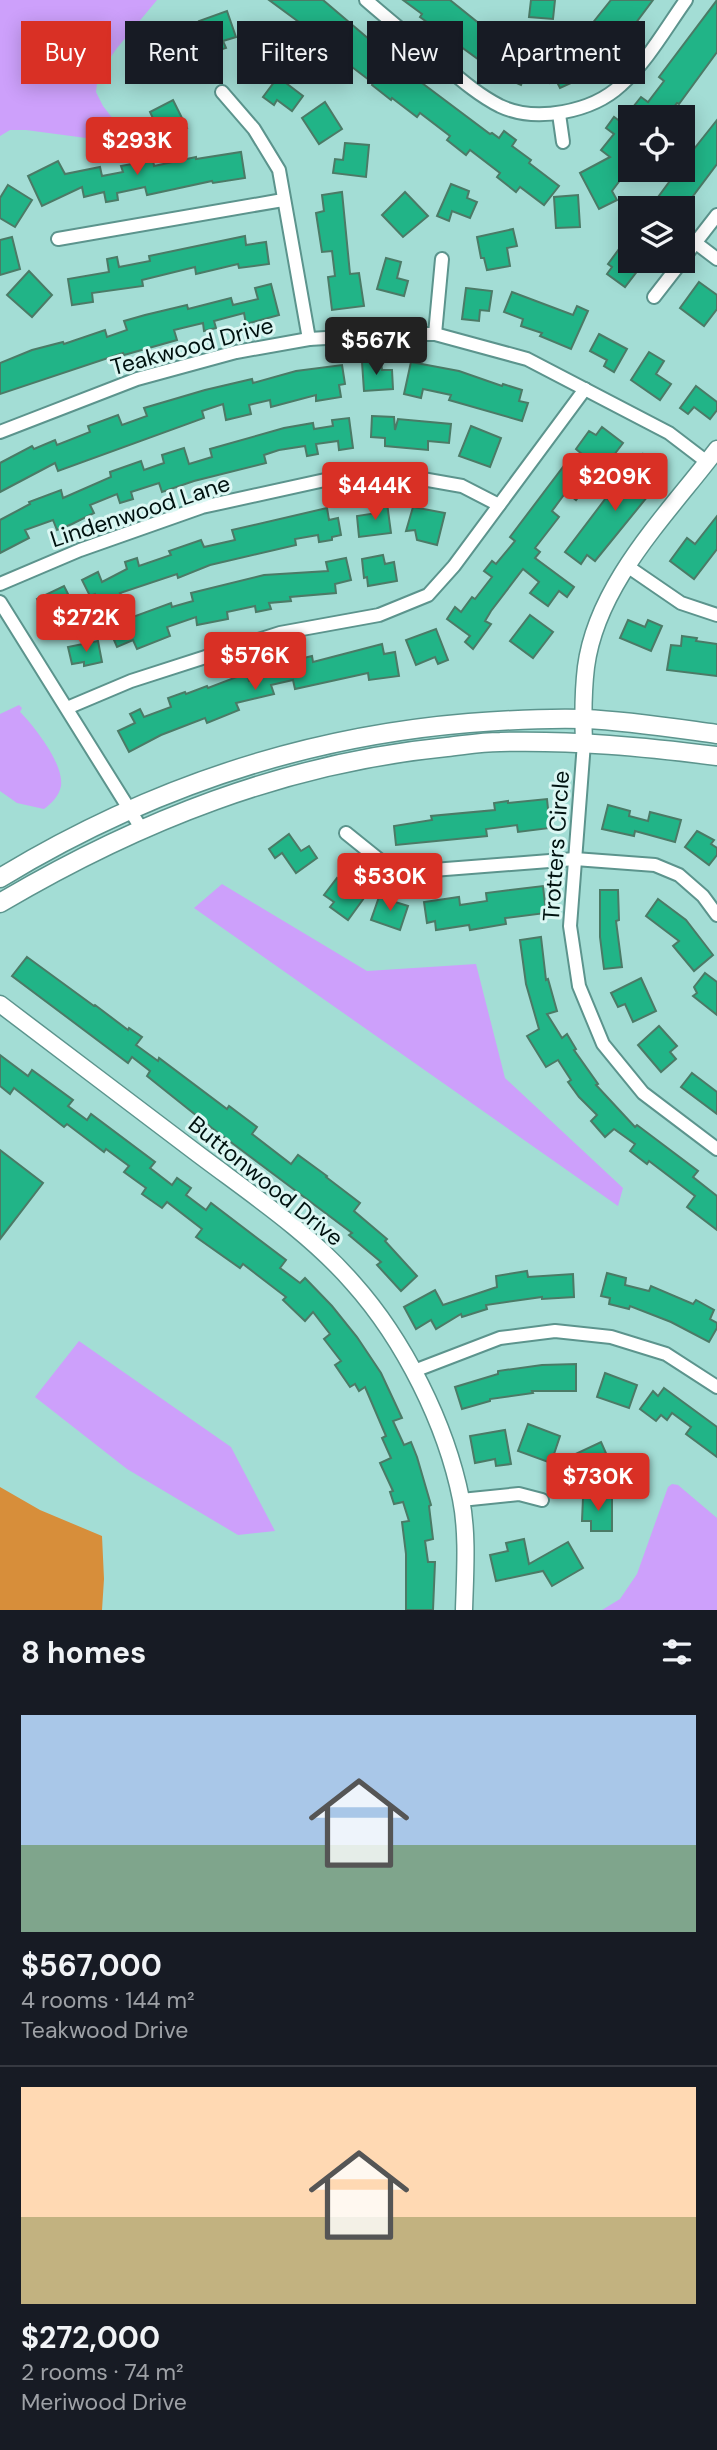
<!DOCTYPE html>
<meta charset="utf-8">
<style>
:root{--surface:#171b24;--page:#242831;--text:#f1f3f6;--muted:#9ea1a6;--line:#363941;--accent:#d93025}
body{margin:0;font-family:"DM Sans",sans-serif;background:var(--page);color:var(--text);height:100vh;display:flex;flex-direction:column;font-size:26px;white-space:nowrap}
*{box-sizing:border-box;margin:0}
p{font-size:23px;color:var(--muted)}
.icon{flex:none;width:38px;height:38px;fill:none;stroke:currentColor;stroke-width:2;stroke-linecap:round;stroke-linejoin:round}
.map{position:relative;height:1610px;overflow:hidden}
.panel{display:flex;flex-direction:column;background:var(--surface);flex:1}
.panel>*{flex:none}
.banner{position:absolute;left:21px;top:21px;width:676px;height:63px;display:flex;gap:14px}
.buttons{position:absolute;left:618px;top:105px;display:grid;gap:14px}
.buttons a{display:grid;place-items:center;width:77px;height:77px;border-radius:0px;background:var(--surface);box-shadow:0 4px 18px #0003;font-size:35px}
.price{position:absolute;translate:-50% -60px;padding:0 16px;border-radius:7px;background:var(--accent);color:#fff;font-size:23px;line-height:46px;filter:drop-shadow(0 2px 4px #0008)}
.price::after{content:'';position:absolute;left:50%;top:42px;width:21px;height:16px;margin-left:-10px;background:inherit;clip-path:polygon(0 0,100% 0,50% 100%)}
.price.on{background:#222;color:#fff}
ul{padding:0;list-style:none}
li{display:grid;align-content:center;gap:14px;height:371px;padding:0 21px}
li+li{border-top:2px solid var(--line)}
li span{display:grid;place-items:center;height:217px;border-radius:0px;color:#555}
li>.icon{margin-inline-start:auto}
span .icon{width:126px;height:126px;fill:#fffc;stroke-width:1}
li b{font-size:30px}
h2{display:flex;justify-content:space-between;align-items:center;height:84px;padding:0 21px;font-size:30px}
.tag{padding:0 24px;border-radius:0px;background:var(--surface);box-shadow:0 4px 18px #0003;font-size:24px;line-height:63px}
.tag.on{background:var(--accent);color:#fff}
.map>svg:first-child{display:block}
</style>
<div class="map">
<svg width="717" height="1610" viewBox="0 0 717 1610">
<rect width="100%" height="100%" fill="#a3ddd5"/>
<polygon fill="#d78e3a" points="0,1487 40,1510 102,1536 104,1579 102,1610 0,1610"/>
<g fill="#cda0fb">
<polygon points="0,0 157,0 117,48 98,75 96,92 103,106 120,128 117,138 101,140 26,130 10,130 0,136"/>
<path d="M 19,705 L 22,708 L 20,712 C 35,727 64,764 61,786 C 59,796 52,803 44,809 L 17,803 L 0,791 L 0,714 Z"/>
<polygon points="222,884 367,971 476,964 505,1078 623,1188 618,1206 194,908"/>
<polygon points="79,1341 231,1447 275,1531 238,1535 127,1469 35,1397"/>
<polygon points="672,1484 678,1485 717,1518 717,1610 602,1610 620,1599 637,1574 668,1487"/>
</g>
<g fill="#21b487" stroke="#4b7a66" stroke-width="2">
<polygon points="269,0 323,0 410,74 490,134 492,133 499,138 504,131 516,140 512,146 531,160 529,163 559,186 544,205 520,187 516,192 497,177 500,173 470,150 466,155 447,140 450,136 420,113 417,117 392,98 391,100 372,85 373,83 348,64 350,62 326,42"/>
<polygon points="403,0 450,0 512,50 519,33 539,41 521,85 512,81 516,71 499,65 487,55 482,62 420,17 422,14"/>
<polygon points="531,0 555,0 553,19 529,17"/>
<polygon points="611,0 653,0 620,44 612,38 606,45 587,30"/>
<polygon points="717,0 717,52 679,104 677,103 666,117 630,117 630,167 612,191 617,200 599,209 580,173 610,157 601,150 614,134 606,128 614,117 621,122 641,97 648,102 664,81 659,77"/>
<polygon points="227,11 236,37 223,41 226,48 210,53 199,21"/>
<polygon points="256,37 281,55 265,76 240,58"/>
<polygon points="588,39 602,69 560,88 556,80 550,83 539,59"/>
<polygon points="166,44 183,57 169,76 154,64 146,75 138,69 148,55 155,60"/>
<polygon points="278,77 303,96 292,111 277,100 274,105 263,97"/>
<polygon points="173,100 187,128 173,136 168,126 159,131 150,112"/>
<polygon points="325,102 342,129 319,144 302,118"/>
<polygon points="717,120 717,164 684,208 650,208 678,170 682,170 682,164"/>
<polygon points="345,143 369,145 366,177 333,173 335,159 343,160"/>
<polygon points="241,152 245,178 213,183 212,181 147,195 145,187 117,193 118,200 106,202 104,192 84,197 82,187 42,206 28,176 58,161 65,174 100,167 102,176 123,172 121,166 153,160 154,166 196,157 196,159"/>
<polygon points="451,184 469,191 467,198 477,202 470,218 452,211 449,221 437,216"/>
<polygon points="8,185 32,200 15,227 0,218 0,198"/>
<polygon points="342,192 350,274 359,273 364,306 332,310 328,277 335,276 332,251 322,252 316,213 324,211 322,195"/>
<polygon points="405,192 428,216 403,237 382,215"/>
<polygon points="578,195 580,227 556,228 554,197"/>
<polygon points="513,229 517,246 507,248 510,266 487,270 484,258 481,258 477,237"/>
<polygon points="245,236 246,245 266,242 269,264 239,268 238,264 196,274 195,267 142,280 143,286 92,293 93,302 72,305 68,279 109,272 107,259 117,257 119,267 150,261 149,256"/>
<polygon points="12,237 20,269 0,275 0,240"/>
<polygon points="622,245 630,251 630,261 645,261 625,287 607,274 612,267 608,264"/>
<polygon points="386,258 401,262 397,278 408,281 404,296 377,289"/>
<polygon points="29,271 52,295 32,317 7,295"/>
<polygon points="699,282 717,295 717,309 704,326 680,308"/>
<polygon points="271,284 279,315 246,324 244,313 214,321 216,328 204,331 203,323 174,330 177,340 124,355 123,353 0,394 0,363 32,350 63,342 64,344 105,330 107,337 127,330 124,321 145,315 187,305 188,309 231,298 233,305 258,299 255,288"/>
<polygon points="466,288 492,291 489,311 480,310 479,321 462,319"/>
<polygon points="512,292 573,315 577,306 588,311 571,349 540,336 542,333 521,326 523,319 504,312"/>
<polygon points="599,334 627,349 614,372 604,366 607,360 590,351"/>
<polygon points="649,352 664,361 656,374 671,384 660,400 631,380"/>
<polygon points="381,361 382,370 392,370 393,389 364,391 362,362"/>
<polygon points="411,362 459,371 502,386 503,384 522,390 519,401 528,403 522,421 449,400 451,395 423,389 421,398 404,394"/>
<polygon points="342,365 345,384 339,385 341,397 316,401 316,395 271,407 270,400 249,405 251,414 226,420 223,404 202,411 204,418 58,471 55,463 0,492 0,463 32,446 34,449 55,440 57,445 90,432 88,426 118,415 122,425 147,416 144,408 205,390 252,379 253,383 296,371"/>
<polygon points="696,386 717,402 717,410 710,419 694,407 688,414 680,408"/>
<polygon points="372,416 394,417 395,430 398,419 451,424 449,443 428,441 428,450 385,446 385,438 371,437"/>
<polygon points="349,418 353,448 339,450 338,441 316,444 318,454 307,456 305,446 279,450 264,455 266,463 194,481 162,492 159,483 131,492 133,499 120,503 117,494 90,505 94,513 72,524 57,530 53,520 25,530 29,538 0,553 0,520 30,504 29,502 61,490 63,498 111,477 110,472 141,461 144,470 164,463 162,455 184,448 189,464 212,457 210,449 284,428 313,423 314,429 333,426 332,420"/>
<polygon points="471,426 501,438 490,467 459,456"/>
<polygon points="602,427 623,443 608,463 602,459 591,474 595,476 576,500 566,492 552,511 559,517 535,548 540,552 535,558 574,587 567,597 559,591 548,606 530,593 539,582 523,569 491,611 485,621 491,624 473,649 465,642 470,636 447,619 455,607 461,612 472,597 475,599 492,577 484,571 492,561 496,564 515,541 510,537 563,467 570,473 583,455 576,449 589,431 596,435"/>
<polygon points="643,454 655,463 649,470 661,480 595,561 587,555 581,564 565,552 606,498 613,503 629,481 625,478"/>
<polygon points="387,503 391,533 359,537 357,516 377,513 376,504"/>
<polygon points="413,507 445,513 437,545 417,540 415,530 406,531"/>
<polygon points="327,508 329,520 338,518 341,535 332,537 332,540 319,542 318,535 295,539 296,545 210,565 178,578 177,574 120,593 123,597 107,605 103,597 97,600 95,594 90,596 82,580 98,572 102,582 127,569 125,562 137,558 139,566 171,555 169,551 201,540 204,547 235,540 232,530"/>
<polygon points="717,516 717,549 694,579 670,561 687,538 695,544"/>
<polygon points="383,555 385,564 394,562 397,581 368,586 367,577 364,578 362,559"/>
<polygon points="346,558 351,580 335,584 336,593 290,597 291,601 269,603 271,609 256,612 255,606 227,612 228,619 197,625 196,617 167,627 170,636 137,649 133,640 117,647 108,626 171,603 172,607 193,601 191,593 264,575 328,571 326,562"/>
<polygon points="64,586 76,610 49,623 37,599"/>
<polygon points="530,615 553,632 533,658 510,641"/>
<polygon points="628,620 645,627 648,620 662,626 651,651 620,638"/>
<polygon points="436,629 448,660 438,664 435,657 416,665 406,640"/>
<polygon points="682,636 697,638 696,641 717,644 717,676 667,670 671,645 681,646"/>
<polygon points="98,641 102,662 84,666 84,662 72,664 68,647"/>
<polygon points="382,644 384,654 395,652 399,676 369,680 368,673 295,689 293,680 271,685 274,694 236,703 239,710 207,723 205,718 161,735 129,752 118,731 135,723 130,714 140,709 144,717 171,707 168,698 185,692 186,694 207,686 208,688 247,673 249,681 281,672 279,664 312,656 313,662"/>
<polygon points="547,799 550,828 518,832 517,825 486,829 487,836 396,845 394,826 432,820 431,816 495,810 494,803 508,801 508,803"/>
<polygon points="608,805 630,811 629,816 648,821 650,812 681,820 675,842 635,831 634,836 602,829"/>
<polygon points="697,831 714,840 711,844 717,848 717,855 709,865 685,847"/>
<polygon points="289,834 301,851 309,846 317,858 296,873 282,853 275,858 269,849"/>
<polygon points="337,878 364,898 348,920 330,907 334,902 324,895"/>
<polygon points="543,886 546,913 505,918 506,924 470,930 469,925 436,930 435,921 427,923 424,902 459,897 460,905 487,901 486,893"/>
<polygon points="600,890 618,890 619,920 616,921 622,967 604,969 600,937"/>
<polygon points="379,897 408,906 400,930 371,920"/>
<polygon points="658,899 686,920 713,955 694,971 673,946 679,941 646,916"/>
<polygon points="541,937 546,980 548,979 557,1011 547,1014 562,1038 567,1034 576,1049 574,1050 598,1084 596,1085 635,1127 637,1125 698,1171 693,1177 717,1196 717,1230 687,1207 695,1196 649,1161 647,1164 630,1151 635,1144 614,1129 605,1137 591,1121 597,1115 579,1097 568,1082 571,1080 558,1060 546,1067 527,1036 539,1029 526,984 520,940"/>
<polygon points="27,957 94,1006 95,1005 128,1030 129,1028 142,1037 136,1045 158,1061 159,1058 227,1109 229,1106 257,1127 252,1134 291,1164 298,1155 327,1176 326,1177 360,1203 354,1211 387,1239 385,1241 417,1276 401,1291 377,1265 381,1262 349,1235 352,1233 212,1128 147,1076 150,1071 132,1057 128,1063 12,976"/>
<polygon points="705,973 717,982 717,1015 693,996 697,993 694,987"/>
<polygon points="641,978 656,1011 633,1022 625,1004 618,1007 611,993"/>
<polygon points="659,1026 677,1046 670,1052 676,1059 661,1072 638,1045"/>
<polygon points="0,1055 28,1076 32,1070 73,1100 68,1106 87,1120 91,1114 155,1162 150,1168 172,1185 177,1178 191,1188 186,1195 206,1210 211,1203 286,1260 280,1268 300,1283 305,1278 332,1306 357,1337 381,1373 402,1418 393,1421 404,1445 411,1442 417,1457 431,1505 429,1506 433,1539 425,1541 428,1562 435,1562 433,1610 406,1610 406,1554 402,1522 409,1521 403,1502 394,1504 390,1492 393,1491 380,1463 391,1458 382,1438 386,1436 365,1387 359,1391 355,1384 350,1387 335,1365 341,1361 324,1339 330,1334 313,1312 305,1321 283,1300 286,1297 243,1264 240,1268 196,1237 202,1229 167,1202 162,1208 142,1194 146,1188 124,1172 129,1166 106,1149 104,1152 67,1124 64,1127 14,1088 10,1094 0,1086"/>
<polygon points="692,1073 717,1092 717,1114 681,1087"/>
<polygon points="0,1150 43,1183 0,1239"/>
<polygon points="527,1271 528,1277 573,1274 574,1297 542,1299 542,1297 486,1305 487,1309 462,1317 461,1314 436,1329 431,1320 416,1329 404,1307 435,1290 443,1305 497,1287 496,1276"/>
<polygon points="607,1273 626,1278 625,1285 649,1291 651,1286 693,1304 696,1300 714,1310 710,1319 717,1323 717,1328 709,1342 671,1322 630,1306 629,1309 609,1304 610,1298 601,1296"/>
<polygon points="576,1364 576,1391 532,1391 533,1393 490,1399 490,1401 462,1409 455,1387 498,1374 498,1371 542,1365"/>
<polygon points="605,1373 637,1385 629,1408 597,1397"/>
<polygon points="664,1388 717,1427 717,1457 686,1434 691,1427 672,1413 667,1420 661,1415 656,1421 640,1409 653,1391 658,1396"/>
<polygon points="528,1424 560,1436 551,1463 518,1451"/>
<polygon points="505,1430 511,1464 496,1466 495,1459 475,1463 470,1436"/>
<polygon points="601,1442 616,1476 582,1491 567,1458"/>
<polygon points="583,1498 612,1498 612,1531 591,1531 591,1521 582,1521"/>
<polygon points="524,1539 529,1564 568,1542 583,1568 552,1586 543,1571 496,1581 490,1555 508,1551 506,1543"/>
</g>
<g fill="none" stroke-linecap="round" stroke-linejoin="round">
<g stroke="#5c948d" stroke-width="16">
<g id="minor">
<path d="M 366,0 C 390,21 415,41 440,62 C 459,78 478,95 500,106 C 536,123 592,112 621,85 C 647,62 666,28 686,0"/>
<polyline points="222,92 254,129 279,170 309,339"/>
<polyline points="559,114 563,142"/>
<polyline points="58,239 283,200"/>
<polyline points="696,243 717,259"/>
<polyline points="682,260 717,215"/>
<polyline points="654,297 682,261"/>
<polyline points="435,334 442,259"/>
<polyline points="0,432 137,379 236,352 309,339 395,334 435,334 527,359 669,433 707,462"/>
<polyline points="627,566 681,603 717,615"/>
<polyline points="0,584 80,550 202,507 325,480 394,474 462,486 499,505"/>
<polyline points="0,602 141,828"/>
<polyline points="67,708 131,681 280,633 379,615 428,595 454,566 585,389"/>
<polyline points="584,743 570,926 579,986 603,1044 643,1093 717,1149"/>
<polyline points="346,833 382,862 420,871 575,859 655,865 679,875 703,896 717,915"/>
<polyline points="414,1371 500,1338 555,1331 611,1337 666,1354 717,1387"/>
<polyline points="461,1500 519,1494 542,1500"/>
</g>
</g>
<g stroke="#5c948d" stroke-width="19">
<g id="tertiary">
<path d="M 584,743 C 583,718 583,692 586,667 C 597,583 668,514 717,449"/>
<path d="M 0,1004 C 63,1052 127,1100 190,1148 C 245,1190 308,1231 353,1283 C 404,1340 446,1424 461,1499 C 468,1534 465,1574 464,1610"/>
</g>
</g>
<g stroke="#5c948d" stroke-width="21">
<g id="secondary">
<path d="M 0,878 C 145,790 299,737 469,723 C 507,720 547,718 585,719 C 629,721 673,728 717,734"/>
<path d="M 0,903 C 139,821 285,763 447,747 C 465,745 482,742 500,742 C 573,740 645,747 717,756"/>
</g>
</g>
<use href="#minor" stroke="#fff" stroke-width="12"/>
<use href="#tertiary" stroke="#fff" stroke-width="16"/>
<use href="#secondary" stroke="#fff" stroke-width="18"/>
</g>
<g text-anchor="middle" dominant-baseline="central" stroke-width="6" stroke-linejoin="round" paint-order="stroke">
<g font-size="23" fill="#001210" stroke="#dbf7f3">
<text transform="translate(192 346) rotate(-15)">Teakwood Drive</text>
<text transform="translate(140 511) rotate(-18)">Lindenwood Lane</text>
<text transform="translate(556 846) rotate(-86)">Trotters Circle</text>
<text transform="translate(266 1181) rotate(39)">Buttonwood Drive</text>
</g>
</g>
</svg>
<div class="buttons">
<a><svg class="icon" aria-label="locate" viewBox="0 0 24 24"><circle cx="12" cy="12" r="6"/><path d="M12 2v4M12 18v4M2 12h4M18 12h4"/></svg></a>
<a><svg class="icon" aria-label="layers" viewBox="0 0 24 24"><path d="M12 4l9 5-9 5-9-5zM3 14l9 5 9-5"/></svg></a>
</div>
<b class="price" style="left:137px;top:177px">$293K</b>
<b class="price on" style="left:376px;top:377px">$567K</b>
<b class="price" style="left:615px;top:513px">$209K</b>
<b class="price" style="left:375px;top:522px">$444K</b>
<b class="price" style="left:86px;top:654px">$272K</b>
<b class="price" style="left:255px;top:692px">$576K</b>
<b class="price" style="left:390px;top:913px">$530K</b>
<b class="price" style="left:598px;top:1513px">$730K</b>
<div class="banner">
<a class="tag on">Buy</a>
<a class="tag">Rent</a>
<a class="tag">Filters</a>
<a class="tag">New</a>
<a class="tag">Apartment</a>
</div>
</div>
<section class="panel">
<h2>8 homes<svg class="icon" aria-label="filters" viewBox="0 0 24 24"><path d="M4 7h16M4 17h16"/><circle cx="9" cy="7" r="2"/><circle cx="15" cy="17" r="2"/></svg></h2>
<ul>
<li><span style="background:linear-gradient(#a9c7e8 60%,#7fa58c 0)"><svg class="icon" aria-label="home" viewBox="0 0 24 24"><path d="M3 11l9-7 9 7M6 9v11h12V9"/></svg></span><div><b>$567,000</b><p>4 rooms · 144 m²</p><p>Teakwood Drive</p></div></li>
<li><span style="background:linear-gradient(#ffd9b3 60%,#c2b280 0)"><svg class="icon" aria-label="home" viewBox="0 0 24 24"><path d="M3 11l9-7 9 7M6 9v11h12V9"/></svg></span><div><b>$272,000</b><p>2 rooms · 74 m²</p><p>Meriwood Drive</p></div></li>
</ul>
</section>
